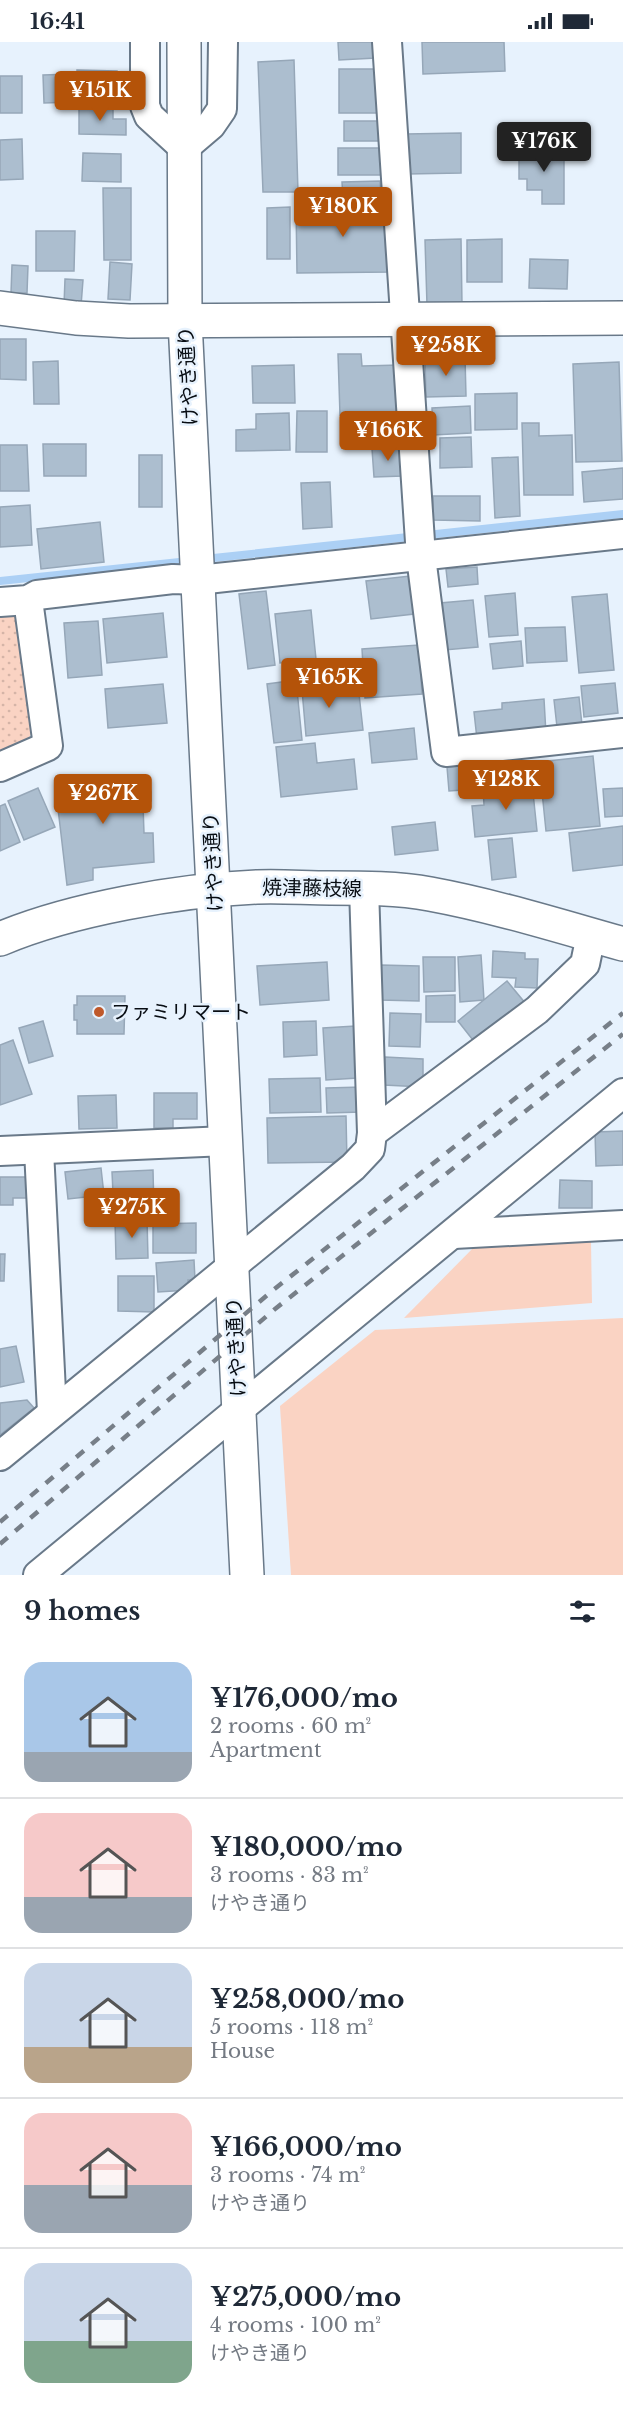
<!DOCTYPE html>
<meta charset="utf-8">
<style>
:root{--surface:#fff;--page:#f6f6f7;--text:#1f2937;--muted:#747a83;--line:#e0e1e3;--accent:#b45309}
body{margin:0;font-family:"Libre Baskerville","Noto Sans JP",serif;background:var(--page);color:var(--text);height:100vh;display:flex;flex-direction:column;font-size:22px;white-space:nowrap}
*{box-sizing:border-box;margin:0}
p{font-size:20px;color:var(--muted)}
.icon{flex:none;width:33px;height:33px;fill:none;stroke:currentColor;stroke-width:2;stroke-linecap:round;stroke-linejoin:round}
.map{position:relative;height:1533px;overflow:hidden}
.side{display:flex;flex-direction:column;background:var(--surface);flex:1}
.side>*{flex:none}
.price{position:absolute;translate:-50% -51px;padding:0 14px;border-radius:6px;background:var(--accent);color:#fff;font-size:20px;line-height:39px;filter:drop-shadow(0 2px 3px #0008)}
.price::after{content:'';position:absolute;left:50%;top:36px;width:18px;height:14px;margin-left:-9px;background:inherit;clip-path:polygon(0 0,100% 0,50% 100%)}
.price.on{background:#222;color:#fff}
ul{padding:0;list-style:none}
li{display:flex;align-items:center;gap:18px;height:150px;padding:0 24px}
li+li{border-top:2px solid var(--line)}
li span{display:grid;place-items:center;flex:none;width:168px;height:120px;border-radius:18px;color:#555}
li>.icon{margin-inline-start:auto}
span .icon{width:72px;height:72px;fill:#fffc;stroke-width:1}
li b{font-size:26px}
h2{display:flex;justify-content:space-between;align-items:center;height:72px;padding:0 24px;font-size:26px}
.status{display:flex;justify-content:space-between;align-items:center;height:42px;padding:0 30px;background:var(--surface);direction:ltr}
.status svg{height:16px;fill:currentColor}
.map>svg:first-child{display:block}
</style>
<div class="status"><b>16:41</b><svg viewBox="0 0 49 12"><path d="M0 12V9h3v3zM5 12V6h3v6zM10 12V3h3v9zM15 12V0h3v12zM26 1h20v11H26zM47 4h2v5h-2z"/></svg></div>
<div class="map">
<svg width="623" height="1533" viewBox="0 0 623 1533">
<defs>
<pattern id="park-dots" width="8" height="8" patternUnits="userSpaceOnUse" patternTransform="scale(1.5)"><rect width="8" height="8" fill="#fad3c3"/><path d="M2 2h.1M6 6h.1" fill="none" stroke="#d5b4a7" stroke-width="1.8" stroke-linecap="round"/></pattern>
</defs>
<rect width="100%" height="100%" fill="#e7f2fd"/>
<polygon fill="url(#park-dots)" points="12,569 22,577 34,685 27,700 0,711 0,570"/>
<g fill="#fad3c3">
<polygon points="479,1200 591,1200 592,1261 404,1276"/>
<polygon points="623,1276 623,1533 291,1533 280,1364 375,1288"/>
</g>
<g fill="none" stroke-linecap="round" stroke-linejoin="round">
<g stroke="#acd0f5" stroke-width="8">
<polyline points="204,517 623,472"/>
<polyline points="0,539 189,519"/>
</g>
</g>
<g fill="#acbecf" stroke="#96a7b8" stroke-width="1.5">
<polygon points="338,0 375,0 376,16 339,18"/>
<polygon points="422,0 504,0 505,29 423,32"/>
<polygon points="294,18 298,150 263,150 258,20"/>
<rect x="339" y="27" width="39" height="44"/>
<polygon points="77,28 117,29 117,56 77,56"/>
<polygon points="72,32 73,60 44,61 43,33"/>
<rect x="0" y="34" width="22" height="37"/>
<polygon points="79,66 113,67 113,77 126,77 126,93 79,92"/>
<rect x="344" y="79" width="40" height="20"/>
<polygon points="461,91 461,131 407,132 406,92"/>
<polygon points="22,97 23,137 0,138 0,98"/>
<polygon points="338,106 382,106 383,133 338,133"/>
<polygon points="519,107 564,107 564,162 542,162 542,148 527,148 527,137 519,137"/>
<polygon points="83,111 121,112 121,140 82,139"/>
<polygon points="380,139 381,155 343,156 342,140"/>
<polygon points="103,146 131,146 131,218 104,218"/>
<polygon points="296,162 389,162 390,230 297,231"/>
<polygon points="290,165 290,217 267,217 267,166"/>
<polygon points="36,189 75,189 74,229 36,229"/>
<polygon points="461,197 462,263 427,263 425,198"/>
<polygon points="502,197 502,240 467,240 467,198"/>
<polygon points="530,217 568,218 567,247 529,246"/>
<polygon points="110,220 132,222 130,258 108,257"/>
<polygon points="12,223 28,224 27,251 11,251"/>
<polygon points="65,237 83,238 81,264 64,263"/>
<polygon points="0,297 26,297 26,338 0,337"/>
<polygon points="338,312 361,312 362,324 399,323 401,371 340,373"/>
<polygon points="465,315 466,354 426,355 425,316"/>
<polygon points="58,319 59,362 34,362 33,320"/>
<polygon points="619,320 622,419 576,420 573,322"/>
<polygon points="294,323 295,361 253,361 252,324"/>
<polygon points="517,351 517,387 475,388 475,352"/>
<polygon points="470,364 471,391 433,393 432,366"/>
<polygon points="297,369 327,369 327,410 296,410"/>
<polygon points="289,371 290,408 236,409 236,388 256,387 256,372"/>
<polygon points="522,381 539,381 539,394 572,393 573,453 524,453"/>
<polygon points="471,395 472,425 440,426 440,396"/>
<polygon points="43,402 86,402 86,434 44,434"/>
<polygon points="0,403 27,403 29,449 0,449"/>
<polygon points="402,406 403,434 374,435 372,407"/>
<rect x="139" y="413" width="23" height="52"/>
<polygon points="518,415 520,474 495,476 492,416"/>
<polygon points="623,426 623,457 584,460 582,430"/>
<polygon points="330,440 332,485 303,487 301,441"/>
<polygon points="433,454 480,454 480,479 433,478"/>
<polygon points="30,463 32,503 0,505 0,465"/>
<polygon points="100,480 104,520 41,527 37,487"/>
<polygon points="477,525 478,542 448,545 446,527"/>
<polygon points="410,534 414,572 371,577 366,539"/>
<polygon points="266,549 275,623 248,627 239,552"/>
<polygon points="515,551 518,593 489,595 485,554"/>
<polygon points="607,552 614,628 579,631 572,555"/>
<polygon points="473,558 478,605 444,608 440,561"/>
<polygon points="311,568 316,617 280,621 275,572"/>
<polygon points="163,571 167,615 107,621 103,577"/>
<polygon points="98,579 102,633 68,636 64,581"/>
<polygon points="565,585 567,619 527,621 525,586"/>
<polygon points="521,599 523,624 493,627 490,602"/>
<polygon points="419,603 422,652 365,656 362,607"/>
<polygon points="329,633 331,654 359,652 363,688 306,694 301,636"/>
<polygon points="296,638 302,698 274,701 267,642"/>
<polygon points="615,641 618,671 584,675 581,644"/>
<polygon points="163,642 167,681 108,686 105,647"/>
<polygon points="579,655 583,692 558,694 554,658"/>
<polygon points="544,657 546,692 477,697 474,670 502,667 502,661"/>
<polygon points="414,686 417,717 372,721 369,691"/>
<polygon points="315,701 317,721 354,717 357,747 281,755 276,705"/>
<polygon points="593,714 600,784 546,789 539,720"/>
<polygon points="527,719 528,737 507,738 505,720"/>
<polygon points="475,723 477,747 449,749 447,725"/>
<polygon points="137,733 142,734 149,741 151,750 151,759 143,763 144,791 153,791 154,820 93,826 93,838 67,843 55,741"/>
<polygon points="532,741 537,789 475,795 472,764 484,763 483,745"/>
<polygon points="38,746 55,785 24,798 8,759"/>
<polygon points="623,746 623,774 605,775 603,747"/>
<polygon points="5,762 20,800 0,809 0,764"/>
<polygon points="435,780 438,808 395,813 392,785"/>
<polygon points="623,784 623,823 573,829 569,791"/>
<polygon points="512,796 516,835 492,838 488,798"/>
<polygon points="493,909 525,911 525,917 538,917 537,946 515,945 516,936 492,935"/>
<polygon points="481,913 484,958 460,960 458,915"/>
<polygon points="423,915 455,915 455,949 424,950"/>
<polygon points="327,920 329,958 260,963 257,924"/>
<polygon points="381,923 419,924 419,959 380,958"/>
<polygon points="507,939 526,962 476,1002 458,979"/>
<polygon points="455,953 455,980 426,980 426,954"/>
<polygon points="77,954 125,954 124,992 77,992 77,978 74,978 74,963 77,963"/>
<polygon points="390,971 421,972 420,1005 389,1004"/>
<polygon points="43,979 53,1014 29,1021 19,986"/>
<polygon points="316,979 317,1013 284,1015 283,980"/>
<polygon points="355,984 358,1036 326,1038 323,986"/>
<polygon points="13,998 32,1052 0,1063 0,1003"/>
<polygon points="385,1015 423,1017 423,1045 384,1043"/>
<polygon points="320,1036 321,1070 270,1071 269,1037"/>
<polygon points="362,1045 362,1070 327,1071 326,1046"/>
<polygon points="154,1051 197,1051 197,1077 173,1077 173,1086 154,1086"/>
<polygon points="116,1053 117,1086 79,1087 78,1054"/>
<polygon points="346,1074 347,1120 268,1121 267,1076"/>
<polygon points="623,1089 623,1123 596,1124 595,1090"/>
<polygon points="101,1126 104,1153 68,1157 65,1130"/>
<polygon points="153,1128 154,1170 114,1172 112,1130"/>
<polygon points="0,1135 35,1135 34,1156 13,1156 13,1163 0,1163"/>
<polygon points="560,1138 592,1139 592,1166 559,1166"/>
<polygon points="147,1177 148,1216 116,1217 115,1178"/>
<polygon points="196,1181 196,1211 153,1211 153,1182"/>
<polygon points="0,1212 5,1212 4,1239 0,1239"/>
<polygon points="194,1218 195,1238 188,1238 189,1248 158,1250 156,1221"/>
<polygon points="118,1234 154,1234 154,1270 118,1269"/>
<polygon points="16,1304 24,1340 0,1345 0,1307"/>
<polygon points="27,1358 34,1366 0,1393 0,1361"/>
</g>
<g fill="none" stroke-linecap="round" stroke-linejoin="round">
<g stroke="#697989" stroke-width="32">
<g id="minor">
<polyline points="145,0 145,64 149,74 184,106 211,83 222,67 223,0"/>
<polyline points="387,0 421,515 446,710 623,691"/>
<polyline points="0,560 28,558 37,553 173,537 198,538 623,492"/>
<polyline points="0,725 48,704 28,558"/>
<polyline points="372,1091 537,968 585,922 591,893"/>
<polyline points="39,1108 52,1370"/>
<polyline points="0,1109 226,1099"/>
<polyline points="454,1192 623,1183"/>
<polyline points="0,1414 353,1125 370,1107 372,1091 364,846"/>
<polyline points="38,1533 623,1051"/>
</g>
</g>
<g stroke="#697989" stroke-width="36">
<g id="tertiary">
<polyline points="184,0 185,279 247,1533"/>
<polyline points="0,266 76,276 129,279 623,276"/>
</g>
</g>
<g stroke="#697989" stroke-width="36">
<path id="primary" d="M 0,897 C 71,867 180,848 257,845 C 282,844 306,846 330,846 C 363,846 398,846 430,852 C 495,864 559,884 623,902"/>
</g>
<use href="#minor" stroke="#fff" stroke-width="28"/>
<use href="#tertiary" stroke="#fff" stroke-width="33"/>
<use href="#primary" stroke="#fff" stroke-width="33"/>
<g stroke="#777f88" stroke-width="4.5" stroke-dasharray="10 10" stroke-linecap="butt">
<polyline points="0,1480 272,1249 623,971"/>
<polyline points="0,1502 275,1267 623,992"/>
</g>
</g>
<circle fill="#bf592b" stroke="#e7f2fd" stroke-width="2" cx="99" cy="970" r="6"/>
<g text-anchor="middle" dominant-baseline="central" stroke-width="5" stroke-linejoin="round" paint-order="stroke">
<g font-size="20" fill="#080d13" stroke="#e7f2fd">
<text transform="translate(188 334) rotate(-93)">けやき通り</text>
<text transform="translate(213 820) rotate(-93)">けやき通り</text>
<text transform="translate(312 846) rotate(1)">焼津藤枝線</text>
<text transform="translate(236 1305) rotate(-93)">けやき通り</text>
</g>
<g font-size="20" fill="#080d13" stroke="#e7f2fd" text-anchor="start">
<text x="111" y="970">ファミリマート</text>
</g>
</g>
</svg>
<b class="price" style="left:100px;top:80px">¥151K</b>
<b class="price on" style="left:544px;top:131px">¥176K</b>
<b class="price" style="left:343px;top:196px">¥180K</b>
<b class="price" style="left:446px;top:335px">¥258K</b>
<b class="price" style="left:388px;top:420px">¥166K</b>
<b class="price" style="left:329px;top:667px">¥165K</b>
<b class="price" style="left:506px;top:769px">¥128K</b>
<b class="price" style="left:103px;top:783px">¥267K</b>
<b class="price" style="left:132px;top:1197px">¥275K</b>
</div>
<section class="side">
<h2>9 homes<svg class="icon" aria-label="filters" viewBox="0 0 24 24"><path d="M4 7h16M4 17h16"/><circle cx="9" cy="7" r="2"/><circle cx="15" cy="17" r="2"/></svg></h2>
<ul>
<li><span style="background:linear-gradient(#a9c7e8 75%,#9aa5b1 0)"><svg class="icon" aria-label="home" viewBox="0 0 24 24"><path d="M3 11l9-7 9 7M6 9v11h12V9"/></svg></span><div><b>¥176,000/mo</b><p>2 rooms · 60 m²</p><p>Apartment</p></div></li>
<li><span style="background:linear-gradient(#f6c9c9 70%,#9aa5b1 0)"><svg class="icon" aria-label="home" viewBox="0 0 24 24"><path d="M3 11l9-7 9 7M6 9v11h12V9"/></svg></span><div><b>¥180,000/mo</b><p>3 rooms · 83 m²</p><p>けやき通り</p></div></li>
<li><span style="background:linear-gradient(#c9d6e8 70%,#b9a48a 0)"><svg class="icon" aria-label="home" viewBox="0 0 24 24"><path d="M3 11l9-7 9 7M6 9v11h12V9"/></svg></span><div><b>¥258,000/mo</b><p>5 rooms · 118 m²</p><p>House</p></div></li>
<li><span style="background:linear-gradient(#f6c9c9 60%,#9aa5b1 0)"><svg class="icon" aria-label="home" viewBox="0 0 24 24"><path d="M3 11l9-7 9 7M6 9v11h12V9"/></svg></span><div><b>¥166,000/mo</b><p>3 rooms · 74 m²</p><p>けやき通り</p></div></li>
<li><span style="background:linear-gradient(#c9d6e8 65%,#7fa58c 0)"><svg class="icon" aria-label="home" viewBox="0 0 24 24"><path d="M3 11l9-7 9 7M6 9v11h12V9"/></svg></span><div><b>¥275,000/mo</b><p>4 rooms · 100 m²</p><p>けやき通り</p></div></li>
</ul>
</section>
